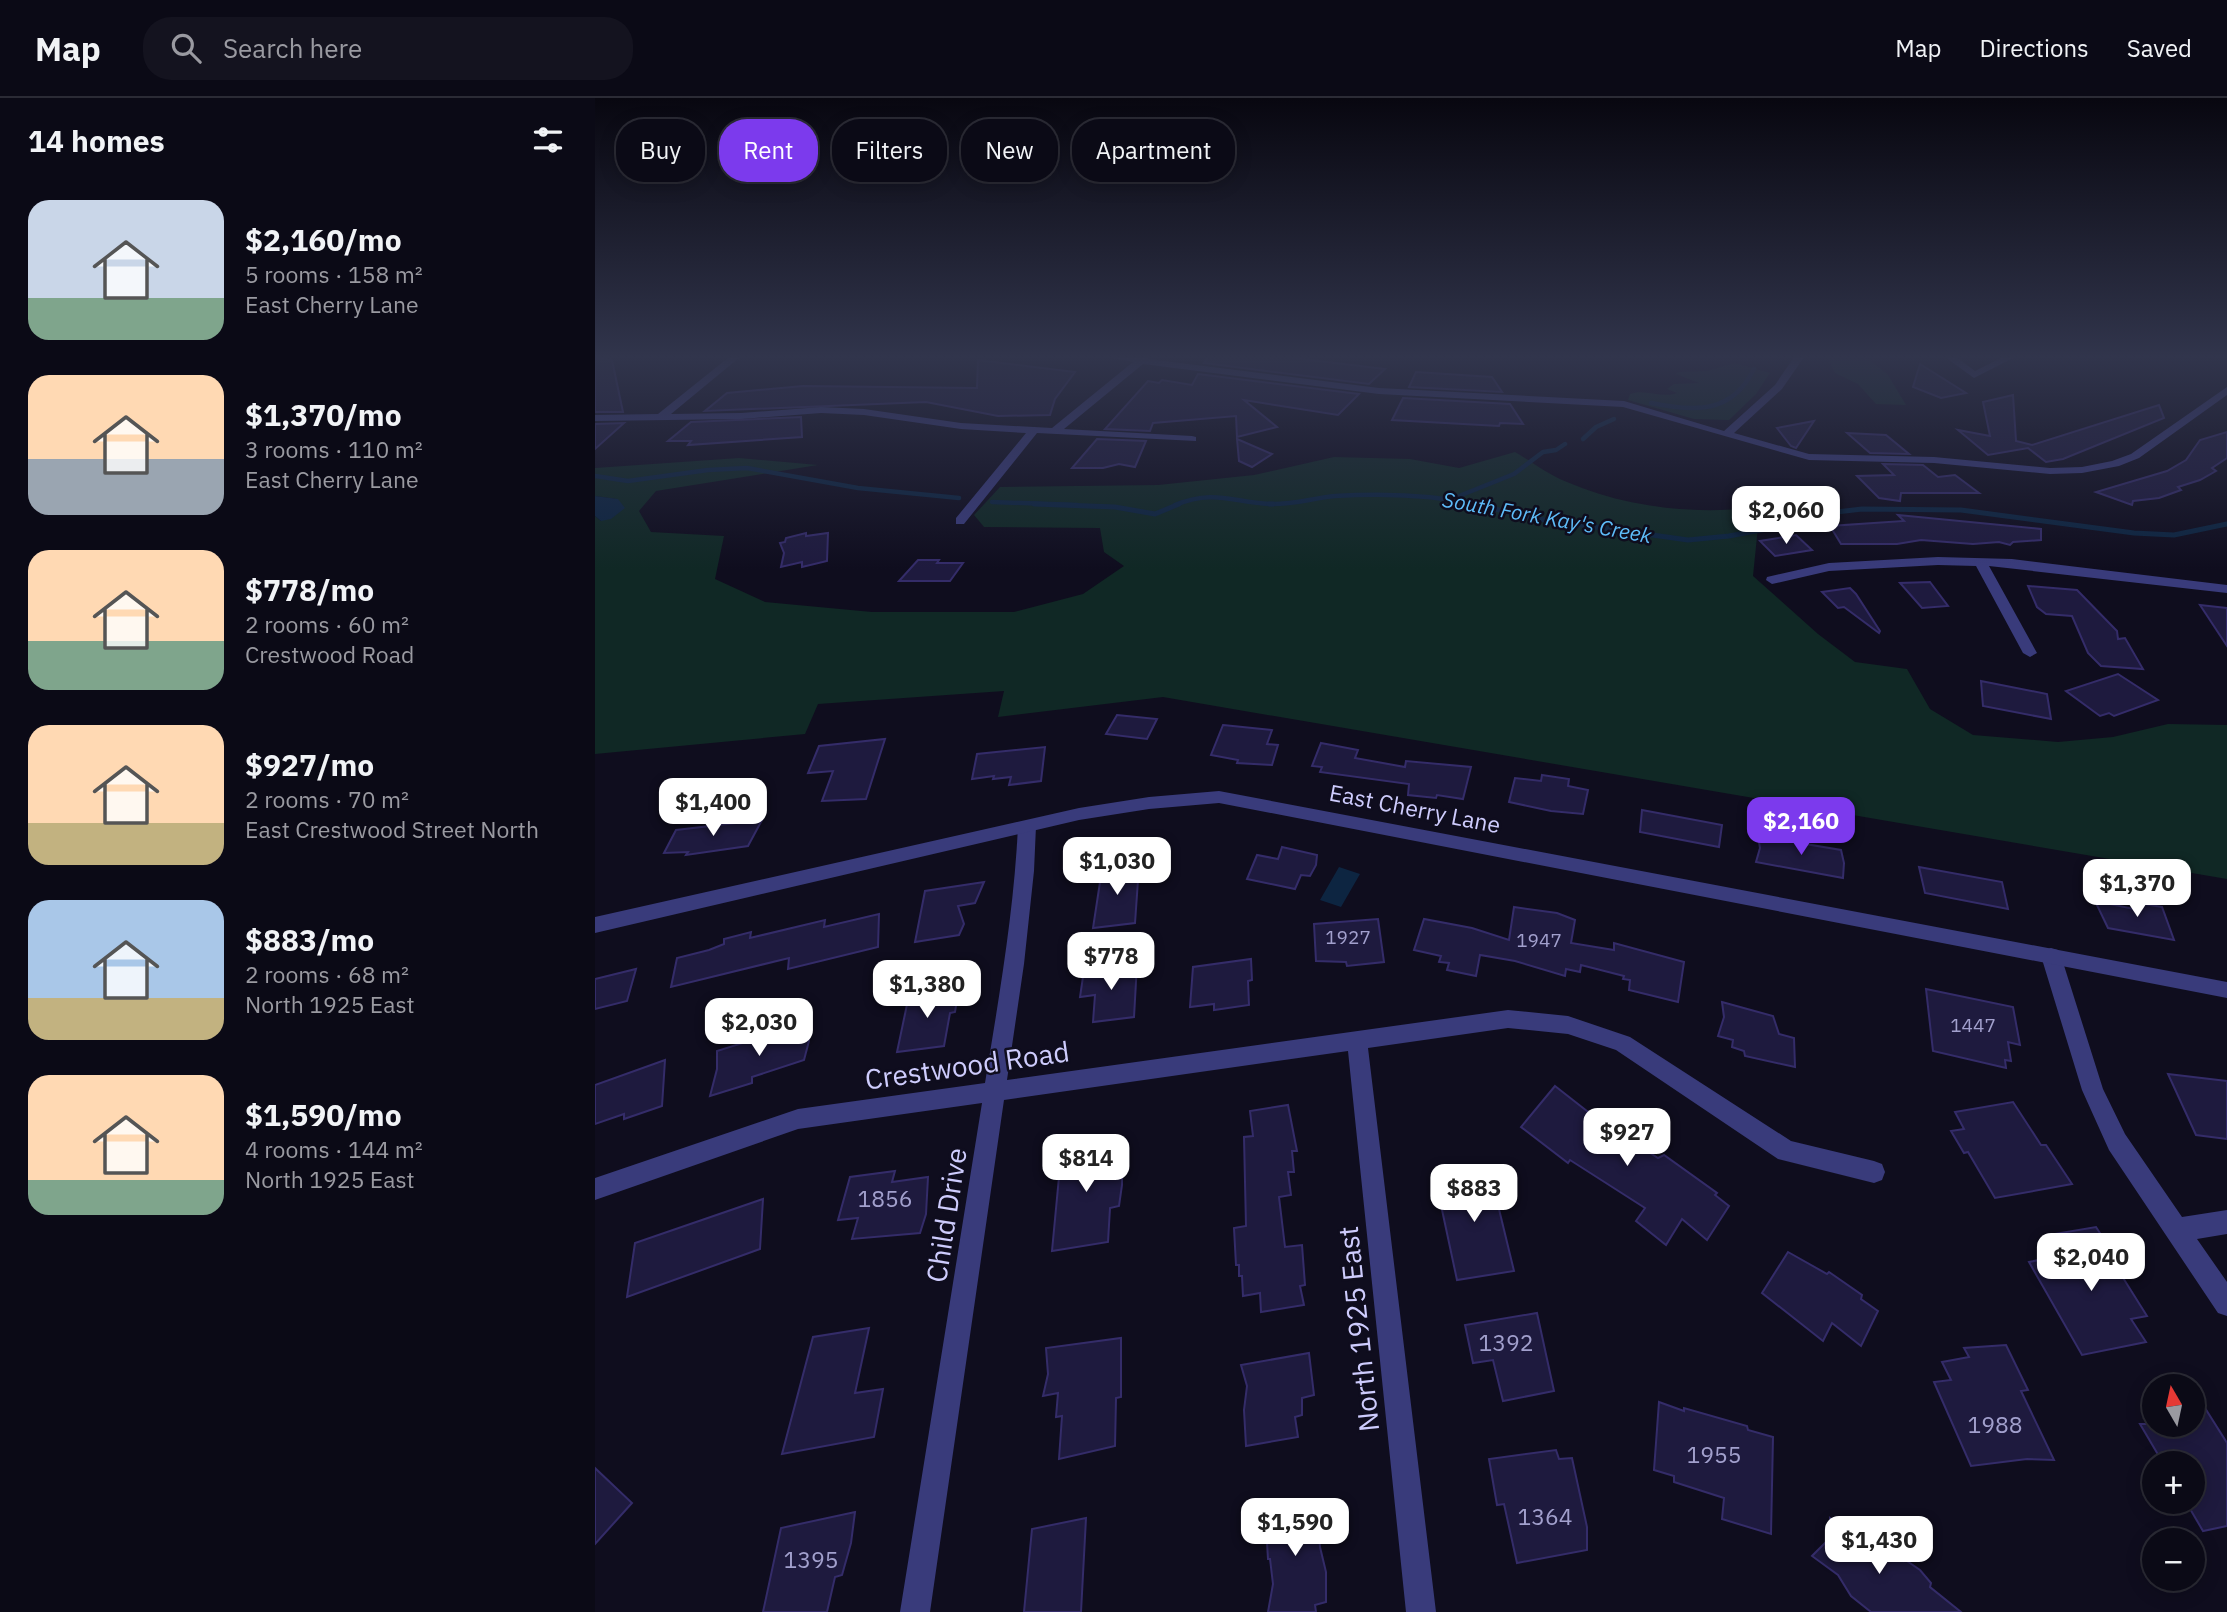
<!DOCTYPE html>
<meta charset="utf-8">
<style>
:root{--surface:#0b0a16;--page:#14131f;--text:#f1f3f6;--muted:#9a9aa1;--line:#2b2b35;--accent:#7c3aed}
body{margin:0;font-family:"IBM Plex Sans",sans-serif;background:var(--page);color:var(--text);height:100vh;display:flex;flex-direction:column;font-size:26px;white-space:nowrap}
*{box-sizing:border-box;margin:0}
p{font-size:23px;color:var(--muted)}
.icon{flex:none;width:38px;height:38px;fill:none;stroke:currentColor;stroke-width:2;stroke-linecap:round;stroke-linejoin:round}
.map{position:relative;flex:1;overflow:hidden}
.drawer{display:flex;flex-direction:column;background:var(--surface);width:595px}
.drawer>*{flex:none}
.banner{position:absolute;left:21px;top:21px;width:665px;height:63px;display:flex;gap:14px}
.needle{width:46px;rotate:351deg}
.fabs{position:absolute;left:1547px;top:1276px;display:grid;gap:14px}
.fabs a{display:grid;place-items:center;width:63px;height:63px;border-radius:50%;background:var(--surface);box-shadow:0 4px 18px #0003,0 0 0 2px var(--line);font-size:35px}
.price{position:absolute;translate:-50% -60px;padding:0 16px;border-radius:14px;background:#fff;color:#222;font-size:23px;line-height:46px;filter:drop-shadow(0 2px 4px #0008)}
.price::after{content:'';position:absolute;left:50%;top:42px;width:21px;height:16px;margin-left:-10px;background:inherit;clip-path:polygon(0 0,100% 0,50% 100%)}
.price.current{background:var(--accent);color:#fff}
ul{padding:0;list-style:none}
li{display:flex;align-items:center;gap:21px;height:175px;padding:0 28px}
li span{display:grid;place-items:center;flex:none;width:196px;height:140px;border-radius:21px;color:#555}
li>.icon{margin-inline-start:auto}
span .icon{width:84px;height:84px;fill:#fffc;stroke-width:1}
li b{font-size:30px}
h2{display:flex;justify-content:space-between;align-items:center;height:84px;padding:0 28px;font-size:30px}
.chip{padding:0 24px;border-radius:28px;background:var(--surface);box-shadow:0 4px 18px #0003,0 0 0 2px var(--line);font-size:24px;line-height:63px}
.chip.current{background:var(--accent);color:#fff}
header{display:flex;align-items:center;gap:42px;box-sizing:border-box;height:98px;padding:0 35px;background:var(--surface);border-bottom:2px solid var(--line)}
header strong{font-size:33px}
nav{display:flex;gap:38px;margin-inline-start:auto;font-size:24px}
.search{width:490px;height:63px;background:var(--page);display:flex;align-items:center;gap:18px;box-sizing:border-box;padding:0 24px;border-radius:28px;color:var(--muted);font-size:26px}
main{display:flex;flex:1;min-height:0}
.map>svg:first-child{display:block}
</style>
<header>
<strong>Map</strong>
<div class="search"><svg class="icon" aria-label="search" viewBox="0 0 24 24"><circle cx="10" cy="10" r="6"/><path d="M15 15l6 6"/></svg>Search here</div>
<nav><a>Map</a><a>Directions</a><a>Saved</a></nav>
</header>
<main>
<section class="drawer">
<h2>14 homes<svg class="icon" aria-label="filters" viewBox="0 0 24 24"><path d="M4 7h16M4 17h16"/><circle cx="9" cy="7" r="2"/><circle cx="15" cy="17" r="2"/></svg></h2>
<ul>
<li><span style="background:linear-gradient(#c9d6e8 70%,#7fa58c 0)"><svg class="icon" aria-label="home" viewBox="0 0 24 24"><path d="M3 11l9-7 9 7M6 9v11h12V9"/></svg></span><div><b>$2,160/mo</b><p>5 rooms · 158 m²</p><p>East Cherry Lane</p></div></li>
<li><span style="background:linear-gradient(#ffd9b3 60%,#9aa5b1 0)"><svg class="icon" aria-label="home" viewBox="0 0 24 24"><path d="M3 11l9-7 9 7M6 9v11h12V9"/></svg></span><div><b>$1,370/mo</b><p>3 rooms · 110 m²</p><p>East Cherry Lane</p></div></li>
<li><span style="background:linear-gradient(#ffd9b3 65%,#7fa58c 0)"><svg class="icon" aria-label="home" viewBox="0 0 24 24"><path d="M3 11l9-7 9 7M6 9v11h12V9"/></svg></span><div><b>$778/mo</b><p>2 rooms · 60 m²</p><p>Crestwood Road</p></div></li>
<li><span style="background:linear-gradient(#ffd9b3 70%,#c2b280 0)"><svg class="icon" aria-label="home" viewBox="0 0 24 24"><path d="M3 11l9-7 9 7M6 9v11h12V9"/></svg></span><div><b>$927/mo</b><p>2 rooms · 70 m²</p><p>East Crestwood Street North</p></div></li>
<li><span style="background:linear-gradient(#a9c7e8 70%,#c2b280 0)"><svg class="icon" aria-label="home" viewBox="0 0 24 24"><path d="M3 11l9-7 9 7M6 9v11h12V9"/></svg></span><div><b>$883/mo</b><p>2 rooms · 68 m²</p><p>North 1925 East</p></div></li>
<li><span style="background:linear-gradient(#ffd9b3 75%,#7fa58c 0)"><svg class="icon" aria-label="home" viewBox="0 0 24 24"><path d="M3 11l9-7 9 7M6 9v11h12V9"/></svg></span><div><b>$1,590/mo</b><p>4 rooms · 144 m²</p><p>North 1925 East</p></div></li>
</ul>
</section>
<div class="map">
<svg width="1632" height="1514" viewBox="0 0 1632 1514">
<rect width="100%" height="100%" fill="#0f0d1e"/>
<g fill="#102825">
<polygon points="1232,259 1271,259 1293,277 1311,307 1281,306 1263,286 1240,275"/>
<path d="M 1140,265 L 1175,275 L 1161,296 L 1134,322 L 1099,321 L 1033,302 L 1035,296 C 1050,290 1066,301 1082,295 L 1072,291 L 1079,286 L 1104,285 L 1081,276 L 1084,274 L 1112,273 Z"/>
<path d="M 920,354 C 937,364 954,377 972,384 C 1032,410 1101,417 1165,409 L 1158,478 L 1223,536 L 1260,564 L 1312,571 L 1335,611 L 1378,637 L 1463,644 L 1518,639 L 1573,626 L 1632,627 L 1632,781 L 568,599 L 403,619 L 409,593 L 223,606 L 210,636 L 0,656 L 0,418 L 6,423 L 21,401 L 0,398 L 0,370 L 144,360 L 223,367 L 61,393 L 44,413 L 56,434 L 129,438 L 120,481 L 170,504 L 277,514 L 419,514 L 488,496 L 529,468 L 509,454 L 505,430 L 389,429 L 379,417 L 405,389 L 563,387 L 659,377 L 739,359 L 815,361 L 864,370 Z"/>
</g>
<g fill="#0d2541">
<polygon points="0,398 23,401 30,410 16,421 6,423 0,418"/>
<polygon points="744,769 765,776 746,809 725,802"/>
</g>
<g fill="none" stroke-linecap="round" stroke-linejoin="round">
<g stroke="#0d2541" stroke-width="4.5">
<path d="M 1056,305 C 1100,314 1137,316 1159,271"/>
<polyline points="988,341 1001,329 1019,321"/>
<polyline points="0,378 33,383 113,372 152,370 263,390 364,400"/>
<polyline points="859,400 919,376 948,354 961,352 970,346"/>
<polyline points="397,404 482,407"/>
<path d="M 580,407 C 619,391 637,404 675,406 C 696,407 719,400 740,398 C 787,395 839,397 885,407"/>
</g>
<g stroke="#0d2541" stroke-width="5">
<polyline points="439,406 520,409 560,416 584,406"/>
<polyline points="674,406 678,406"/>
<polyline points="878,406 943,421 1093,442 1134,438 1187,428 1233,415 1267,411 1366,412 1539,435 1579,437 1632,426"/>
</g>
</g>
<g fill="#1e1a3e" stroke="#342c69" stroke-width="2">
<polygon points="613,259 691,259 790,271 774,286 609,265"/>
<polygon points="0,260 17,262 28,314 0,314"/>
<polygon points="383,262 480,274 460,301 455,317 403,318 331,304 110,313 132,295 208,288 382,290"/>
<polygon points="1325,266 1371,295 1346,300 1318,289"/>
<polygon points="821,274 897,279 907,294 814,289"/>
<polygon points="603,276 764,296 743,317 649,302 682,329 642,339 641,318 558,325 555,333 510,331 553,283 564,285 567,282 597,287"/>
<polygon points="1418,297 1421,343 1437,347 1564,307 1569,320 1468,361 1451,364 1433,350 1393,357 1363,332 1395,338 1388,304"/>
<polygon points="808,300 915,306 928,326 905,325 904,328 797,322"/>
<polygon points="206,319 207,339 93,347 96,343 73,343 96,324"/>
<polygon points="1219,323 1201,350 1196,348 1182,330"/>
<polygon points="29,325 0,351 0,326"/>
<polygon points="1632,334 1632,360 1617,370 1621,373 1605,382 1583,389 1586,392 1564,400 1538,403 1537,407 1501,394 1572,373 1591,362 1605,342"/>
<polygon points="1252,335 1291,337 1314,356 1275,355"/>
<polygon points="502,341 551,343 540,369 524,366 508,370 477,370"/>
<polygon points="642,341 677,356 657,369 644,363"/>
<polygon points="1288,366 1328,367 1343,379 1360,377 1384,395 1306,395 1305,403 1284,400 1262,378 1299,377"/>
<polygon points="1303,417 1446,431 1446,442 1418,444 1415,447 1404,444 1378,446 1326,442 1302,446 1246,446 1235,428 1309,423"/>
<polygon points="211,435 211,438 233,435 232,463 207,469 207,464 186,469 189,455 185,445 190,444 191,440"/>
<polygon points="1201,437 1217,452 1180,458 1165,443"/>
<polygon points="323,462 344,462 342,465 368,465 355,483 304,483"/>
<polygon points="1335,484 1353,508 1327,510 1305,485"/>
<polygon points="1433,488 1482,492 1522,533 1523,541 1530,540 1548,571 1506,568 1493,555 1477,518 1451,516 1442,509"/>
<polygon points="1255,490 1261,496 1285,533 1284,535 1249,509 1243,510 1227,494"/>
<polygon points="1605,507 1632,510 1632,548"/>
<polygon points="1523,576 1563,602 1519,618 1514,615 1505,618 1471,593"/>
<polygon points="1386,583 1452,596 1456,621 1388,608"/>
<polygon points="522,617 562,621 552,641 511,636"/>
<polygon points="628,627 677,632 672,646 683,647 677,667 642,665 643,662 616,657"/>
<polygon points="290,641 271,701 227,703 238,673 213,675 224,648"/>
<polygon points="726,645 763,652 760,660 810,669 811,663 876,669 868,701 842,697 841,700 813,697 814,686 725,674 727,669 717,668"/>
<polygon points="450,649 446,683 414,687 416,679 398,681 399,678 377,681 382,656"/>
<polygon points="947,677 974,681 973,688 993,692 988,716 956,713 914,704 920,680 946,683"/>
<polygon points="1047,712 1127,727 1124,749 1045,734"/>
<polygon points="167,722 153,748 91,757 93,754 69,755 81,732"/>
<polygon points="1163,738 1246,752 1249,765 1248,780 1161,764 1165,750"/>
<polygon points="687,749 722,757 721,767 715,778 706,777 700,791 652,781 662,757 683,761"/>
<polygon points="544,768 540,825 498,830 507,771"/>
<polygon points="1324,769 1407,784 1413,811 1330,795"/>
<polygon points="389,784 380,805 363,808 369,826 364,837 320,844 330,793"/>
<polygon points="1500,803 1539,811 1537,804 1567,809 1579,842 1513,830"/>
<polygon points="919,809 962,815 980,822 976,845 1019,852 1019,845 1089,864 1083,904 1034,892 1035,882 1028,881 1029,878 986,867 985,874 971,871 970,878 920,863 885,857 881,878 852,872 854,865 844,864 846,858 819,852 829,821 877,830 914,842"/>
<polygon points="284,816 283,849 193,871 194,860 76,889 82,860 114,852 129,846 129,841 156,834 155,840 230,822 229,829"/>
<polygon points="783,821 789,864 752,868 751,864 721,863 719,826"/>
<polygon points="656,861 657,882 653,883 654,907 619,912 619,906 595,909 598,869"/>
<polygon points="542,866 539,919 498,924 500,897 485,899 489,872"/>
<polygon points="41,871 32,903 0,911 0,881"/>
<polygon points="364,890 360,914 355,915 349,948 302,954 314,897"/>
<polygon points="1331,891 1418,909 1425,947 1413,944 1416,963 1410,962 1411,970 1338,953"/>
<polygon points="1127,904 1178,918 1184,936 1199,940 1200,969 1150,958 1149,953 1137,949 1138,942 1123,938 1129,919"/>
<polygon points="211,925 214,943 209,962 157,979 157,985 115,998 122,971 122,953"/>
<polygon points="70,962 67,1008 29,1021 29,1016 0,1026 0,987"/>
<polygon points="1573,976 1632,983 1632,1041 1601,1037"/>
<polygon points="960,988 1029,1042 1031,1039 1063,1060 1069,1057 1122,1095 1120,1097 1134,1108 1112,1142 1087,1121 1071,1147 1041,1123 1050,1110 975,1062 973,1065 926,1029"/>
<polygon points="1418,1004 1446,1047 1451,1047 1477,1086 1400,1100 1373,1054 1369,1055 1356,1033 1369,1031 1360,1014"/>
<polygon points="693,1007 702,1053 697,1053 699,1074 693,1074 696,1097 684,1099 690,1149 707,1147 710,1187 705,1188 709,1207 666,1214 665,1195 648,1198 647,1178 644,1178 644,1167 641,1167 639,1130 651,1128 649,1039 658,1038 655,1013"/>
<polygon points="518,1039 517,1071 527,1069 527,1087 524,1108 515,1110 513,1144 457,1153 467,1047"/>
<polygon points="894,1070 919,1173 862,1182 840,1079"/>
<polygon points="300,1073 297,1084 333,1079 331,1116 325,1135 257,1141 263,1120 243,1122 255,1079"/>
<polygon points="168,1101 165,1151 32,1199 40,1145"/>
<polygon points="1501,1129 1530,1174 1525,1175 1552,1218 1536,1221 1551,1244 1487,1257 1434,1164 1473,1156 1460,1136"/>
<polygon points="1193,1154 1232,1176 1234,1174 1267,1197 1266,1201 1283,1213 1266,1248 1237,1225 1228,1243 1167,1195"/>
<polygon points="942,1215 959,1293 908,1303 898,1262 878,1265 870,1227"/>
<polygon points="274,1230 260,1295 288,1291 279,1339 187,1356 218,1239"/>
<polygon points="526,1240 526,1299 521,1300 520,1348 464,1361 467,1318 461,1319 463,1295 448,1298 453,1276 451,1250"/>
<polygon points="1411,1247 1433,1292 1426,1293 1459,1362 1432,1361 1376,1368 1339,1284 1356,1282 1347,1264 1374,1259 1369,1250"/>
<polygon points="714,1255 719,1297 707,1300 707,1317 700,1319 703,1339 651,1348 649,1312 652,1288 646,1267"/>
<polygon points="1598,1291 1632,1345 1632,1428 1608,1433 1591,1404 1598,1404 1598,1365 1568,1365 1545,1326 1598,1326"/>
<polygon points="1064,1304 1089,1313 1089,1310 1152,1328 1153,1332 1178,1339 1176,1436 1127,1421 1129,1400 1079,1384 1079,1378 1059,1372"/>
<polygon points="961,1352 964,1361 977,1360 992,1429 992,1452 922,1465 909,1406 902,1407 894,1361"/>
<polygon points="0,1370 37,1405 0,1446"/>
<polygon points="721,1402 725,1449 731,1474 731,1504 720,1507 721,1514 673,1514 678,1486 675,1461 673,1461 670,1411"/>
<polygon points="260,1414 256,1445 247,1477 240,1479 232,1514 168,1514 186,1430"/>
<polygon points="491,1420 486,1514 429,1514 437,1431"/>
<polygon points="1235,1420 1282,1452 1287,1445 1308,1463 1309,1461 1325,1472 1336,1485 1335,1489 1366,1514 1276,1514 1256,1498 1243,1477 1217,1458 1236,1439"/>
</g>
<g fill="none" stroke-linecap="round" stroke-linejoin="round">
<g fill="#393b7b" fill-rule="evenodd">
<polygon points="134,259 145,259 76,316 146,315 226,309 269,311 366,325 457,330 538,264 513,259 555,259 553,261 784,290 1029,303 1129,333 1180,287 1199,259 1209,259 1187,291 1139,335 1214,356 1339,359 1455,370 1487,369 1517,363 1536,356 1632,289 1632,297 1544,360 1524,368 1487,375 1455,376 1339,365 1214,362 1028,309 784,296 548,266 469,331 597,338 601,339 601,343 442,335 369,426 361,426 361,420 431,335 366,331 269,317 226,315 146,321 0,323 0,317 63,316"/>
<polygon points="1350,259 1361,259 1380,273 1408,259 1420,259 1379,280"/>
<polygon points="1343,459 1417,461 1632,487 1632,495 1394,468 1442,555 1435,559 1428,555 1381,468 1343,467 1234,473 1177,486 1171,482 1172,479 1234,465"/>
<path d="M 432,722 L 441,728 L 439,773 L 429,866 L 412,982 L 913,912 L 973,918 L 1035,939 L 1196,1043 L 1279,1063 L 1287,1066 L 1290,1074 L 1287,1082 L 1279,1085 L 1183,1061 L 1021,952 L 973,936 L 913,930 L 773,950 L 841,1514 L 811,1514 L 753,953 L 409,1002 L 335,1514 L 305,1514 L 387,1005 L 203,1031 L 0,1102 L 0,1080 L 203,1011 L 390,985 C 404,899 419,814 423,728 Z"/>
<polygon points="1456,850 1463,852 1466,858 1508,991 1530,1036 1587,1119 1632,1112 1632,1136 1602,1141 1632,1184 1632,1218 1623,1215 1514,1052 1487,992 1446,858 1449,852"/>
</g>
<polygon fill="#393b7b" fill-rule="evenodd" points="624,693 1632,884 1632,900 624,705 554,711 484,722 0,835 0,819 484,710 554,699"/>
</g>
<linearGradient id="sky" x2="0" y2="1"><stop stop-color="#080710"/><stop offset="0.55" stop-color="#31354c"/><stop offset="1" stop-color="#31354c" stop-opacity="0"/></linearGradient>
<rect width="1632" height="471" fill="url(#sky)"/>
<g text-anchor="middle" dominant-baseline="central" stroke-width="5" stroke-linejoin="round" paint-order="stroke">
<g font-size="19" fill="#a2a0cd">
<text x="753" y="839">1927</text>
<text x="944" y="842">1947</text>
<text x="1378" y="927">1447</text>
</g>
<g font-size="21" font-style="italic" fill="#5ebcf9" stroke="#0f0d1e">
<text transform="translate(952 419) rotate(10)">South Fork Kay's Creek</text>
</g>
<g font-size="23" fill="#ceccfd" stroke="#0f0d1e">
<text transform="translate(820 710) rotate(11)">East Cherry Lane</text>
</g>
<g font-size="23" fill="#a2a0cd">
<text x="290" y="1100">1856</text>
<text x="911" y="1244">1392</text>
<text x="1400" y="1326">1988</text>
<text x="1119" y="1356">1955</text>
<text x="950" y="1418">1364</text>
<text x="216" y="1461">1395</text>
</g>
<g font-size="28" fill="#ceccfd" stroke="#0f0d1e">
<text transform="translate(372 967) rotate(-8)">Crestwood Road</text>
<text transform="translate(351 1117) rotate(-81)">Child Drive</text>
<text transform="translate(763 1231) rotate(-96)">North 1925 East</text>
</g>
</g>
</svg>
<div class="fabs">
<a><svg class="needle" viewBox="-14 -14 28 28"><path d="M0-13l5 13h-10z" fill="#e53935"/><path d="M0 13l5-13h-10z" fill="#9a9aa1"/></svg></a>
<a>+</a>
<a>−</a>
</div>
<b class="price" style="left:1191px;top:448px">$2,060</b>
<b class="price" style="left:118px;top:740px">$1,400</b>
<b class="price current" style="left:1206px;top:759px">$2,160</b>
<b class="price" style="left:522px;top:799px">$1,030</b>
<b class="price" style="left:1542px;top:821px">$1,370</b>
<b class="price" style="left:516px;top:894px">$778</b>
<b class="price" style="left:332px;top:922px">$1,380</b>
<b class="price" style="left:164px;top:960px">$2,030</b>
<b class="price" style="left:1032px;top:1070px">$927</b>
<b class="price" style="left:491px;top:1096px">$814</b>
<b class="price" style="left:879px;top:1126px">$883</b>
<b class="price" style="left:1496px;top:1195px">$2,040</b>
<b class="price" style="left:700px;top:1460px">$1,590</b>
<b class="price" style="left:1284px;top:1478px">$1,430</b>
<div class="banner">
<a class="chip">Buy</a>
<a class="chip current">Rent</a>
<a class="chip">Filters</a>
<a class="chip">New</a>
<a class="chip">Apartment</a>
</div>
</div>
</main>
